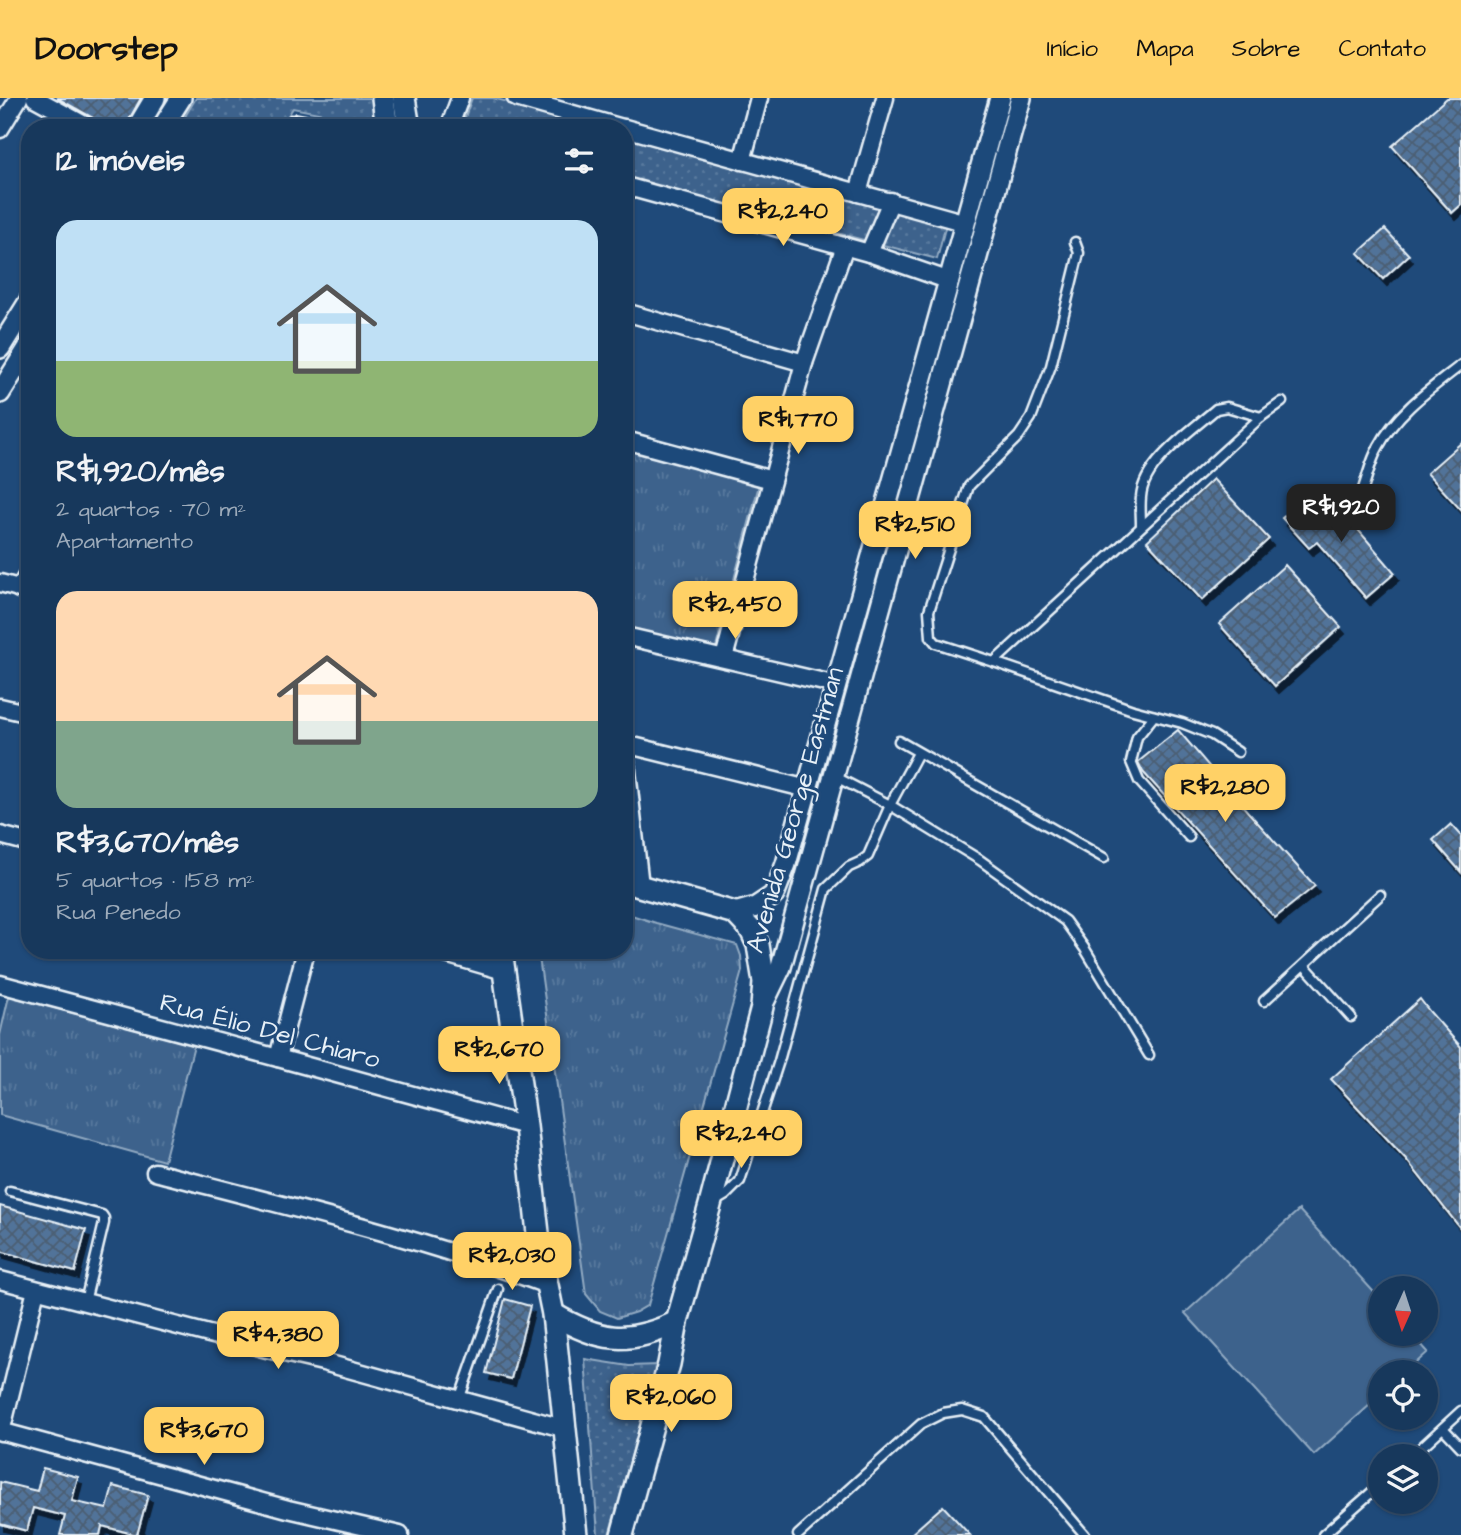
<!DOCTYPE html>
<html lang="pt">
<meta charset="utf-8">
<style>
:root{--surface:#17385c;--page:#244365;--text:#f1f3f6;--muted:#9eacbb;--line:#365272;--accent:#ffd166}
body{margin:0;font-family:"Architects Daughter",sans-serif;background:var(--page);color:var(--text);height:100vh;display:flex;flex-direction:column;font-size:26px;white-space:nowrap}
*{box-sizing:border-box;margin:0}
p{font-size:23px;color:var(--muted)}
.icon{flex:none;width:38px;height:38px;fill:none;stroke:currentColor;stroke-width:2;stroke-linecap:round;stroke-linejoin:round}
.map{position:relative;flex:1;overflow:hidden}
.panel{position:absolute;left:21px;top:21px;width:612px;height:840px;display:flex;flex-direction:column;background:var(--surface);border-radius:28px;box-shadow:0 2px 5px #0004,0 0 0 2px var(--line)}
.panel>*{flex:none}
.needle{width:46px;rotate:183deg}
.controls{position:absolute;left:1368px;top:1178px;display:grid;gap:14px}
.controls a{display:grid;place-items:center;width:70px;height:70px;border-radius:50%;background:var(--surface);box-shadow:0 2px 5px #0004,0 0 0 2px var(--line);font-size:35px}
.price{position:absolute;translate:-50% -60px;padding:0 16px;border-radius:14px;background:var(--accent);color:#111;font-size:23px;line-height:46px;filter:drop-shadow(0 2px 4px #0008)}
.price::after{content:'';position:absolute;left:50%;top:42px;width:21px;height:16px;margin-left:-10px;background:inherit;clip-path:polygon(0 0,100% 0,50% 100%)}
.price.current{background:#222;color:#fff}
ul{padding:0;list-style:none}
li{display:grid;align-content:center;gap:14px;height:371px;padding:0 35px}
li span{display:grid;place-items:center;height:217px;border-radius:21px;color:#555}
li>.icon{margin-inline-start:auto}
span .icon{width:126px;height:126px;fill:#fffc;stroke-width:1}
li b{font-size:30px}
h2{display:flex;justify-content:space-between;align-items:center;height:84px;padding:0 35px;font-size:30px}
header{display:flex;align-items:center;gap:42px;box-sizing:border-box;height:98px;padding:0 35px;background:var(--accent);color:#111}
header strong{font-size:33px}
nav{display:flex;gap:38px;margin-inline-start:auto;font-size:24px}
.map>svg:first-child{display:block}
</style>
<header>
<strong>Doorstep</strong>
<nav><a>Início</a><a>Mapa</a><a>Sobre</a><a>Contato</a></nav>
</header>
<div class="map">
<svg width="1461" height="1437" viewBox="0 0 1461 1437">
<defs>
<pattern id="grass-dots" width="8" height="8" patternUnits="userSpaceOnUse" patternTransform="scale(1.75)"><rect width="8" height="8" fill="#3c628c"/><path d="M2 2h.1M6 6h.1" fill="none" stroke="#58799d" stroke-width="1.8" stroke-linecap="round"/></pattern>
<pattern id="park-tufts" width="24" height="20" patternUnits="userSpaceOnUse" patternTransform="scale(1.75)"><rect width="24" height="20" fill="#3c628c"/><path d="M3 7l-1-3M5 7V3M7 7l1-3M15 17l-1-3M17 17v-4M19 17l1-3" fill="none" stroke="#58799d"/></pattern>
<pattern id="building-cross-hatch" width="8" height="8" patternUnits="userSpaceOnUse" patternTransform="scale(1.75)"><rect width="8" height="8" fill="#517399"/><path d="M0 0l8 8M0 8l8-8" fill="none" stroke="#4c5e72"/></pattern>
<filter id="shadow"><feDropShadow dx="4" dy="7" stdDeviation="0" flood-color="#0009"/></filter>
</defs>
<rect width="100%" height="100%" fill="#1f4a7a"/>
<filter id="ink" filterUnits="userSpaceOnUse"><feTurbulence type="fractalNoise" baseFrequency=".0143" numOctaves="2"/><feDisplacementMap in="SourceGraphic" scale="14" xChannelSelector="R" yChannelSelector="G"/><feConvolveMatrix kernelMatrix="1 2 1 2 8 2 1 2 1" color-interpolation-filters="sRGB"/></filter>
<g filter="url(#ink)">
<g fill="url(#grass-dots)" stroke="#92aac2" stroke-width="2">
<polygon points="196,0 376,0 380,27 293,10 280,30 178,30"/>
<polygon points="472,0 493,0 604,30 461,30"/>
<polygon points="625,35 947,122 937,161 625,80"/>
<polygon points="585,1261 629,1268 657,1267 609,1437 598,1437"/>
</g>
<g fill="url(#park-tufts)" stroke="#92aac2" stroke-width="2">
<polygon points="625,350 759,387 715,553 625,531"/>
<polygon points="625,815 656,825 737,847 741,858 742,873 648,1207 636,1214 617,1220 600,1213 586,1196 538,852 625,852"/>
<polygon points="9,898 194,947 164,1063 0,1017 0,937"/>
</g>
<polygon fill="#3c628c" stroke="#92aac2" stroke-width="2" points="1299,1112 1381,1202 1381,1236 1412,1236 1428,1254 1406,1274 1381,1274 1381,1297 1314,1357 1185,1215"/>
<g fill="url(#building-cross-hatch)" stroke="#e8f1f8" stroke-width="2" filter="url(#shadow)">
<polygon points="57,0 141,0 125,29 122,30 102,30 95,21"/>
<polygon points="1447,0 1461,0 1461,107 1452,115 1392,48"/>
<polygon points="296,15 343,24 342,30 298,30 299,22 295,16"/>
<polygon points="1385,131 1409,157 1383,181 1358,155"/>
<polygon points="1461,345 1461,412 1427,375"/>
<polygon points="1213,381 1269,441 1202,502 1147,443"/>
<polygon points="1331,400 1395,475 1366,500 1317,444 1309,450 1282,420 1302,403 1313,415"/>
<polygon points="1285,467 1341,529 1275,588 1219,526"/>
<polygon points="1178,632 1248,714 1315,788 1275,820 1143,674 1138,664"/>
<polygon points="1451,726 1461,737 1461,774 1433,742"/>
<polygon points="1420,901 1430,914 1461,949 1461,1131 1405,1060 1331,981"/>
<polygon points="0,1108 86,1132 75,1174 0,1153"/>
<polygon points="505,1201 530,1208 511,1281 486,1275"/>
<polygon points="43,1370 78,1379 72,1403 107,1411 113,1388 148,1397 137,1437 102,1428 100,1437 60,1437 65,1418 33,1410 27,1433 0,1426 0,1384 37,1393"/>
<polygon points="943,1408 970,1437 910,1437"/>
</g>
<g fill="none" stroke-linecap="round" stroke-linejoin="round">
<g stroke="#e8f1f8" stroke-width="13">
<g id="service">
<polyline points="291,30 292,22"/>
<path d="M 1362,394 C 1367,380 1371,361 1379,348 C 1397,314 1432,290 1461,267"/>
<path d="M 1141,427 C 1141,418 1140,408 1141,399 C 1143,365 1192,332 1216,311 L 1227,309 L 1261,319"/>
<polyline points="994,564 936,545 931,539 929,513 969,388 1019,338 1031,320 1051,268 1079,155 1075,144"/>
<polyline points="1154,618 1137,639 1131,664 1139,683 1189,739"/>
<polyline points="899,643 1104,760"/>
<polyline points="1238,654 1212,637 1182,625 1133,612 994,564 1261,319 1282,304"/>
<polyline points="834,678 890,707 980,762 1065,823 1085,851 1149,957"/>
<polyline points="1304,867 1351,919"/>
<polyline points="1264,903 1380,797"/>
<polyline points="10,1093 102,1117 104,1120 104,1125 85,1204"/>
<polyline points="716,1103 726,1097 740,1083 779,963 826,791 849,769 860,764 868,758 890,707 918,655"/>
<polyline points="459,1302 498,1191"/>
<polyline points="1443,1330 1461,1349"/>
<polyline points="1412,1358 1461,1313"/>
<polyline points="798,1437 921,1326 943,1315 962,1312 984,1319 1085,1437"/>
<polyline points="1323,1437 1381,1386"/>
</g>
</g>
<g stroke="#e8f1f8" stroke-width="21">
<g id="minor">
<polyline points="35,0 90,30"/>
<polyline points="516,0 623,30"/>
<polyline points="449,30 460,0"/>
<polyline points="625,30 966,125"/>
<polyline points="0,31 19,0"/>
<polyline points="742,63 759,0"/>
<polyline points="625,88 869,155 950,183"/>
<polyline points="858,95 885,0"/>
<polyline points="869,155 891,103"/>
<polyline points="625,214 804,265"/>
<polyline points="625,342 772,382"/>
<polyline points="0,485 30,493"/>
<polyline points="19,491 30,473"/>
<polyline points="625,538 837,587"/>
<polyline points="724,560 804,265 845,148"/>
<polyline points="0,609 30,616"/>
<polyline points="625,646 808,691"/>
<polyline points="625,655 640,788"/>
<polyline points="0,737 30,745"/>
<polyline points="432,852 504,873"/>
<polyline points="0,886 278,960 526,1028"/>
<polyline points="278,960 306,852"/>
<path d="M 155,1074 C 286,1108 420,1140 547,1187"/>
<polyline points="492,1166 520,1162 540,1153"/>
<polyline points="0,1182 267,1251 323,1264 566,1331"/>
<polyline points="0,1333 288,1411 400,1437"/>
<polyline points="1,1334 36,1192"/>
</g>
</g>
<g stroke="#e8f1f8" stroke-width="24">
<g id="tertiary">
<polyline points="137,30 155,0"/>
<polyline points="162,30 181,0"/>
<polyline points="0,250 30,202"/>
<polyline points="0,295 30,247"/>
<polyline points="735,815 756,809 774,797 786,766 1000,0"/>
<polyline points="764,904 781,869 1021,0"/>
</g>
</g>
<g stroke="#e8f1f8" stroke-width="26">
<g id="secondary">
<polyline points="383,0 387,30"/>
<polyline points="404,0 409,30"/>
<polyline points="501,852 526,1028 540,1153 553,1216 576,1437"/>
<path d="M 553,1216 C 598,1243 628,1248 677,1224"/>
<polyline points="622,1437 669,1266 677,1224 710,1107 762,909 764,884 758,847 751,832 735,815 625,784"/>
</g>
</g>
<use href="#service" stroke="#1f4a7a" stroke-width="8"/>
<use href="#minor" stroke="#1f4a7a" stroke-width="16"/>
<use href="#tertiary" stroke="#1f4a7a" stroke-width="19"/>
<use href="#secondary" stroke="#1f4a7a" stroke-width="21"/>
</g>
</g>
<g text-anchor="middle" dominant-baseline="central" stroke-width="6" stroke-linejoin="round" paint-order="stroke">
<g font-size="26" fill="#e8f1f8" stroke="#1f4a7a">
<text transform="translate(795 712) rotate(-74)">Avenida George Eastman</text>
<text transform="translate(270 933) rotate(15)">Rua Élio Del Chiaro</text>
</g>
</g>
</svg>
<div class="controls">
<a><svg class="needle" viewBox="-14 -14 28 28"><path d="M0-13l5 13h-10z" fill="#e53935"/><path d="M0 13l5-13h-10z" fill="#9eacbb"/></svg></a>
<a><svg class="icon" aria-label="locate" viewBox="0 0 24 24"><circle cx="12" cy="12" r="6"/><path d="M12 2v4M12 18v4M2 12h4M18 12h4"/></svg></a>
<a><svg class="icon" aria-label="layers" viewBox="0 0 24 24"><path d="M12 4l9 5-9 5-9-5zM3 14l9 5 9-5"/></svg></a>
</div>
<b class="price" style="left:783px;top:150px">R$2,240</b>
<b class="price" style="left:798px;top:358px">R$1,770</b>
<b class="price current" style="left:1341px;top:446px">R$1,920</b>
<b class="price" style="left:915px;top:463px">R$2,510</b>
<b class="price" style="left:735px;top:543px">R$2,450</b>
<b class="price" style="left:1225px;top:726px">R$2,280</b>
<b class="price" style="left:499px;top:988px">R$2,670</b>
<b class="price" style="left:741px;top:1072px">R$2,240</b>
<b class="price" style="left:512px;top:1194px">R$2,030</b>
<b class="price" style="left:278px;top:1273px">R$4,380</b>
<b class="price" style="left:671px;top:1336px">R$2,060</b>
<b class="price" style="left:204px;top:1369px">R$3,670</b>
<section class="panel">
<h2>12 imóveis<svg class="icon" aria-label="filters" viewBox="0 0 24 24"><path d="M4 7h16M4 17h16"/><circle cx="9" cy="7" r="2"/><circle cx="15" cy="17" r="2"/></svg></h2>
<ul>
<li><span style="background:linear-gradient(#bfe0f5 65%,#8fb573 0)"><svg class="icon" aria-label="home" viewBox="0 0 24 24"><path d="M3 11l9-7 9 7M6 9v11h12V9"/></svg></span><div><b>R$1,920/mês</b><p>2 quartos · 70 m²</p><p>Apartamento</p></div></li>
<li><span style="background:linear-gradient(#ffd9b3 60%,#7fa58c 0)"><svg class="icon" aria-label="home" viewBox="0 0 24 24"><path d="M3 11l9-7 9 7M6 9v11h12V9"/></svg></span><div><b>R$3,670/mês</b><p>5 quartos · 158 m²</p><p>Rua Penedo</p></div></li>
</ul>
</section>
</div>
